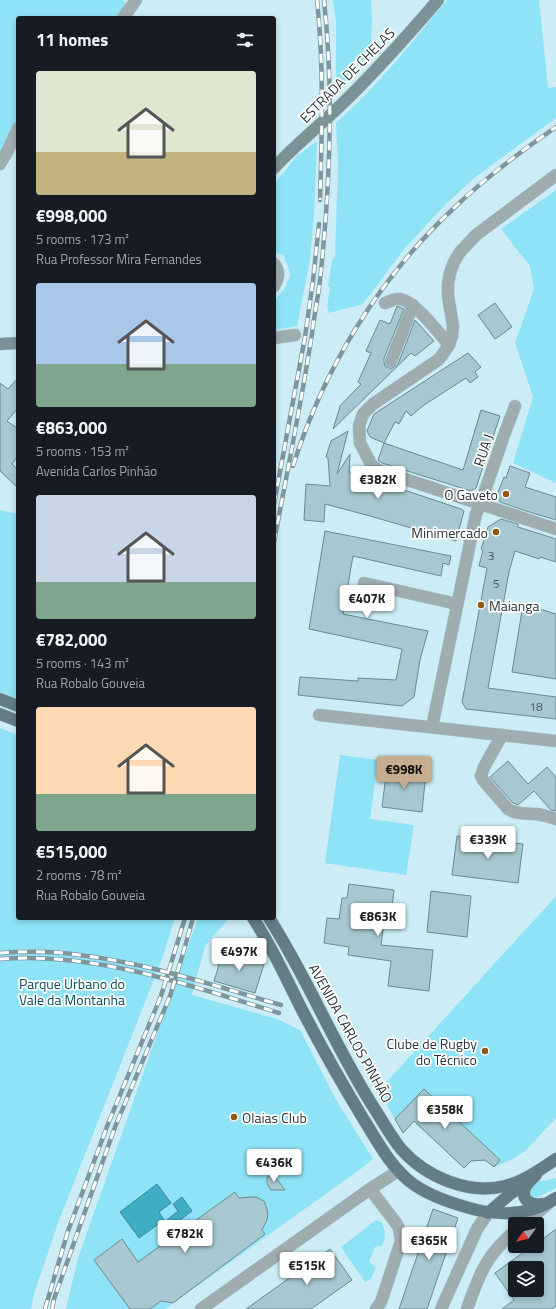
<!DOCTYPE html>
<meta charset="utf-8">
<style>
:root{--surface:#171b24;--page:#242831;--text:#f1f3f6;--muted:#9ea1a6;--accent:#c6ad8f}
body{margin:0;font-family:"Titillium Web",sans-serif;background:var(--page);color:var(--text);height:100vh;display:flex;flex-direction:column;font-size:15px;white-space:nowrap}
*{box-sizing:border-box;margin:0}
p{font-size:13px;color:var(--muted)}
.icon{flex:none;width:22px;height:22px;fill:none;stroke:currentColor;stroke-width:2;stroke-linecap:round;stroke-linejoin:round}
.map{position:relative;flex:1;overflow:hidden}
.sheet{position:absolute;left:16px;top:16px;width:260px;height:904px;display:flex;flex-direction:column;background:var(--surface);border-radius:4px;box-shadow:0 2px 6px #0003}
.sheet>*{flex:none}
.needle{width:26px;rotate:236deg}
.fabs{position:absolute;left:508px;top:1217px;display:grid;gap:8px}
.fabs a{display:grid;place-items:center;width:36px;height:36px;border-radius:4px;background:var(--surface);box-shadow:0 2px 6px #0003;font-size:20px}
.price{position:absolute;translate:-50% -34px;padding:0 9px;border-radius:4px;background:#fff;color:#222;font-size:13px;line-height:26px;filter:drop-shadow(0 1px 2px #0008)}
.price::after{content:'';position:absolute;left:50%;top:24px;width:12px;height:9px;margin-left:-6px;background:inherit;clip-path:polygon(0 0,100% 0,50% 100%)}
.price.selected{background:var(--accent);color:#111}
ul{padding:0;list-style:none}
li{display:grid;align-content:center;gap:8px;height:212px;padding:0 20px}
li span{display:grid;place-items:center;height:124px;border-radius:4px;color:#555}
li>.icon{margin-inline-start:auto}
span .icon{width:72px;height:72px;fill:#fffc;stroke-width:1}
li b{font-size:17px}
h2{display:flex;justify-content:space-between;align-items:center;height:48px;padding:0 20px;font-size:17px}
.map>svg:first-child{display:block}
</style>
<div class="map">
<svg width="556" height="1309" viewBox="0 0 556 1309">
<rect width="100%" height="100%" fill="#ccedf6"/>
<g fill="#8fe3f7">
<polygon points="0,0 122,0 129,5 118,18 18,18 18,128 0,164"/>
<polygon points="333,0 371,0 372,20 371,44 362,60 355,59 345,84 336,92 336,22"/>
<path d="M 447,0 L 539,0 L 548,88 L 556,87 L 556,118 L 474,178 L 445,205 L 405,248 L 363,304 L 329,313 L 327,307 L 330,287 L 328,287 L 332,260 L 335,257 L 338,165 L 336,123 C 378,87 411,42 447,0 Z"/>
<polygon points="317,141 314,215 310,260 297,326 274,330 274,301 285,288 290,275 288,266 283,255 274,251 274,184 297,156"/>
<polygon points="556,190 556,483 513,463 533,397 515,343 534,289 530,266 501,229"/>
<polygon points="0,510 18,514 18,700 0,693"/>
<polygon points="0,728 18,735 18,918 175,918 162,959 58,1223 34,1294 31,1309 0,1309"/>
<polygon points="340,755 378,760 370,819 414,825 406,875 325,863"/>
<polygon points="556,896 556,1118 525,1151 513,1159 494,1167 485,1160 471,1161 464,1168 414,1122 403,1133 384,1100 385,1093 382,1087"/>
<polygon points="198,918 230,918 212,937 205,946 192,995 277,1019 300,1030 335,1098 373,1159 358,1171 165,1309 66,1309 78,1258"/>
<polygon points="556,1178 556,1188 536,1198 530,1198 529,1189 536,1181 543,1181"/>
<path d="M 376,1220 L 381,1222 C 386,1230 386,1237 382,1246 L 375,1247 L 369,1262 L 376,1267 L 371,1279 L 365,1282 L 341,1247 Z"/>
</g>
<g fill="#3faec5" stroke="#388a9b">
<polygon points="157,1184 171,1203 159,1212 164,1220 139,1238 120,1212"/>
<polygon points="182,1197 192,1211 171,1227 167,1220 178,1211 173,1204"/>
</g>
<g fill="#a7c8d0" stroke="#6b8a91" fill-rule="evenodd">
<polygon points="495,303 512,327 495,339 478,315"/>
<polygon points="397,306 404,309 384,358 384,362 385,366 389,368 392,368 398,364 415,320 434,341 415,356 411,353 333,429 340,407 339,407 361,384 358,382 371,353 366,351 380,320 390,324"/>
<polygon points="468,353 481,367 475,372 478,377 470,383 466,378 424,405 411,416 406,411 399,424 395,422 384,443 463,470 481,410 500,416 476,488 471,491 382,463 378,460 384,443 370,437 367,431 374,414"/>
<polygon points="18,378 18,408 7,421 18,429 18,456 12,464 18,470 18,488 0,471 0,383 8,389"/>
<polygon points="348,431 337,474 350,454 349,472 376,479 377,477 399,485 398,488 461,509 464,511 456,541 370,516 325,504 324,522 304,520 306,484 330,486 328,458 326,457 331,441"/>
<polygon points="510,466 530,473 525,487 556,497 556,520 523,510 500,502 497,495 504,477 506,478"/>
<polygon points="501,519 518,524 518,527 556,539 556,562 540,557 539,559 515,551 509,572 488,688 556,697 556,719 466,709 462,702 487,568 479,566 483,550 481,549 488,527"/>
<polygon points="325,531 451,556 449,565 443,563 441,576 353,556 343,614 428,631 420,660 414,697 402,706 298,695 300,677 358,681 358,678 396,680 402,649 309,629"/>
<polygon points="523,604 556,614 556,679 512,672"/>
<polygon points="508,761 528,784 547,767 556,777 556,811 551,810 534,791 518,805 513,803 490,777"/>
<polygon points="387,767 426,772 422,812 382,807"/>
<polygon points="457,836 523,844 518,883 452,875"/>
<polygon points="349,884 394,890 390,924 384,923 381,945 433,950 429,991 388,986 391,961 348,955 349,947 324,943 327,918 339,919 342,898 347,898"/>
<polygon points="431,891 471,896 467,937 427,932"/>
<polygon points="223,952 264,964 255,993 214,981"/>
<polygon points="424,1089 500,1160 494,1167 485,1160 471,1161 464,1168 414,1121 403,1133 395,1119"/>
<polygon points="271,1171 285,1190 271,1190 267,1184 267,1178"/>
<polygon points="235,1192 239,1198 251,1197 256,1197 264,1201 267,1209 268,1214 267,1220 262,1230 265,1234 173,1303 161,1301 150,1309 130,1309 94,1260 122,1239 138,1262"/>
<polygon points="433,1209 458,1218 427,1309 399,1309"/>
<path d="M 556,1229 L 556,1306 L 552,1309 L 502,1309 L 514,1300 L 495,1273 L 532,1246 L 537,1246 L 537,1243 ZM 515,1268 L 537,1268 L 537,1290 L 515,1290 Z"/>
<polygon points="330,1249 352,1280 311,1309 246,1309"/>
</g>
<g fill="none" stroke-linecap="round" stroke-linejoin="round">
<g stroke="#abc8d0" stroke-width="13">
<g id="street">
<polyline points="123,18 136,0"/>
<polyline points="0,164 7,152 18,128"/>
<path d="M 274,264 C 280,271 279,278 274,286"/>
<path d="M 385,303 C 389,302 395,298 399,299 C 413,299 440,334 449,345 L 443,354 L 438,360 L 373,404 L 363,414 L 359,426 L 360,443 L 371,464 L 378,470 L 556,529"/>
<polyline points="274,338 295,335"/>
<polyline points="449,345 452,336 453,326 448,296 448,284 450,273 454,262 460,252 476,235 556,175"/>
<polyline points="391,361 413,305"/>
<polyline points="364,583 457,604"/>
<polyline points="319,715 556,741"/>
<polyline points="432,727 476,514 480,505 503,438 515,406"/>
<path d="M 502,735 L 484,767 L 481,776 L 483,780 L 508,809 C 517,815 526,813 537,814 C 544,815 550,817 556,819"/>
<polyline points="370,1189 396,1223 399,1228 401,1241 381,1302 376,1309"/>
<polyline points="524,1224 548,1204"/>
<polyline points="201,1309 370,1189 398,1171"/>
<polyline points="441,1309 477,1229 488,1213"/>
<path d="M 467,1309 C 479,1275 486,1255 515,1231"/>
</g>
</g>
<g stroke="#abc8d0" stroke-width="13">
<g id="secondary">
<path d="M 274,168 C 296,144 322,124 345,101 C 378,69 408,35 438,0"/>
<polyline points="0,344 18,343"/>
</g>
</g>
<g stroke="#abc8d0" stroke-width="13">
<g id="primary">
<polyline points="0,699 18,706"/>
<polyline points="0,714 18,721"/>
<path d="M 253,918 C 271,945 285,976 300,1006 C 320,1045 341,1082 364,1120 C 378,1142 391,1168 413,1184 C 430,1196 457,1205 477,1210 C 504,1216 533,1214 556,1198"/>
<path d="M 269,918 C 309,980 336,1050 376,1111 C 384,1124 392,1138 401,1149 C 426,1177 468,1195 505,1186 C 523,1182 541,1169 556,1159"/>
<path d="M 536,1175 C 532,1179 527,1183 525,1188 C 520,1200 532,1206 542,1204"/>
<polyline points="488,1213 510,1194 527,1183"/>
</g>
</g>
<use href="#street" stroke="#9fadb1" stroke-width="12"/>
<use href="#secondary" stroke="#7d9297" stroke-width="12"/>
<use href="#primary" stroke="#647d84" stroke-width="12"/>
<g stroke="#7f969d" stroke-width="4.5">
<g id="rail">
<path d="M 317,0 C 324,66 322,133 320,200"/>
<path d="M 293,466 C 324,368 379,278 454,208 C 485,178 520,152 556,127"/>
<polyline points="274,504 305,337 313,281 319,224"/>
<path d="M 274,542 C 287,473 301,404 312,334 C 314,316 318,298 320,280 C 330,189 334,92 324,0"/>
<path d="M 0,953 C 26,951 53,951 79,955 C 148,963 215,986 281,1005"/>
<path d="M 0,959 C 96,952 189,985 279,1013"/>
<polyline points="45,1309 68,1231 108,1124 161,996 185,918"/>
<polyline points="52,1309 54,1299 115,1127 170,996 182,957 193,918"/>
</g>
</g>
<use href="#rail" stroke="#fff" stroke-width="3" stroke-dasharray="9" stroke-linecap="butt"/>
</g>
<g fill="#915712" stroke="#fff" stroke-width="1.5">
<circle cx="506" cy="494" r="4"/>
<circle cx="496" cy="532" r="4"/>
<circle cx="481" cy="605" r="4"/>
<circle cx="485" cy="1051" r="4"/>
<circle cx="234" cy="1117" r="4"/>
</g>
<g text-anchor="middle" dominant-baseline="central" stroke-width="3.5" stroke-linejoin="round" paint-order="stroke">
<g font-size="12" fill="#485a5f">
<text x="491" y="555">3</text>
<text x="496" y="583">5</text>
<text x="536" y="706">18</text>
</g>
<g font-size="14" fill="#293639" stroke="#fff">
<text transform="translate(347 75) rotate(-45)">ESTRADA DE CHELAS</text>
<text transform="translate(483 450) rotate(-71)">RUA J</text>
<text transform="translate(351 1033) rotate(61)">AVENIDA CARLOS PINHÃO</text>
</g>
<g font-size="14" fill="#293639" stroke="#fff" text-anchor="end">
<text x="498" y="494">O Gaveto</text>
<text x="488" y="532">Minimercado</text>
<text x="489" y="605" text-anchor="start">Maianga</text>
<text x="477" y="1043">Clube de Rugby<tspan x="477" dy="16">do Técnico</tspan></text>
<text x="242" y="1117" text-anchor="start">Olaias Club</text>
</g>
<g font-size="14" fill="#0b4c59" stroke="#fff">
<text x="72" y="983">Parque Urbano do<tspan x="72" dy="16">Vale da Montanha</tspan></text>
</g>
</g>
</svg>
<div class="fabs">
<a><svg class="needle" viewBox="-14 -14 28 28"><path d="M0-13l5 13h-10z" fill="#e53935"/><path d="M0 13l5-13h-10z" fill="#9ea1a6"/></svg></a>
<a><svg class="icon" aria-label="layers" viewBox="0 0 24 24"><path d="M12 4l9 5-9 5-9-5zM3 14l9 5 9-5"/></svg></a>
</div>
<b class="price" style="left:378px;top:500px">€382K</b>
<b class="price" style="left:367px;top:619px">€407K</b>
<b class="price selected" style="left:404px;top:790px">€998K</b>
<b class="price" style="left:488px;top:860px">€339K</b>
<b class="price" style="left:378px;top:937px">€863K</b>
<b class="price" style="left:239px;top:972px">€497K</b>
<b class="price" style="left:445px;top:1130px">€358K</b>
<b class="price" style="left:274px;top:1183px">€436K</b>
<b class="price" style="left:185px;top:1254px">€782K</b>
<b class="price" style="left:429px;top:1261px">€365K</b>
<b class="price" style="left:307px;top:1286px">€515K</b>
<section class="sheet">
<h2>11 homes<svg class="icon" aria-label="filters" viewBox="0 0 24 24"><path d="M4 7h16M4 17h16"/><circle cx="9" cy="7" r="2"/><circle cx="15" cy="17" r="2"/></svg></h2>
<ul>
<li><span style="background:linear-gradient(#dfe7d0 65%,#c2b280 0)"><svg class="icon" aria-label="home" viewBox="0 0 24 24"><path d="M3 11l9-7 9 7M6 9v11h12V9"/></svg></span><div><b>€998,000</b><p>5 rooms · 173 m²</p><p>Rua Professor Mira Fernandes</p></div></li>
<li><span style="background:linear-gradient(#a9c7e8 65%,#7fa58c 0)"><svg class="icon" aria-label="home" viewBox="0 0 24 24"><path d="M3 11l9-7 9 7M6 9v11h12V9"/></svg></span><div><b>€863,000</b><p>5 rooms · 153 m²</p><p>Avenida Carlos Pinhão</p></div></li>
<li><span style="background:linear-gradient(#c9d6e8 70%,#7fa58c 0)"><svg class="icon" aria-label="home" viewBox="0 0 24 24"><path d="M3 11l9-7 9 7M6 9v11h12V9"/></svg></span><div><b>€782,000</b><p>5 rooms · 143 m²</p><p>Rua Robalo Gouveia</p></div></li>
<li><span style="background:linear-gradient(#ffd9b3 70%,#7fa58c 0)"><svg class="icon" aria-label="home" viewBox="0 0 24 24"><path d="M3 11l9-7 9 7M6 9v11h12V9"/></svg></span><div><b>€515,000</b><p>2 rooms · 78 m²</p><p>Rua Robalo Gouveia</p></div></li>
</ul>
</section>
</div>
